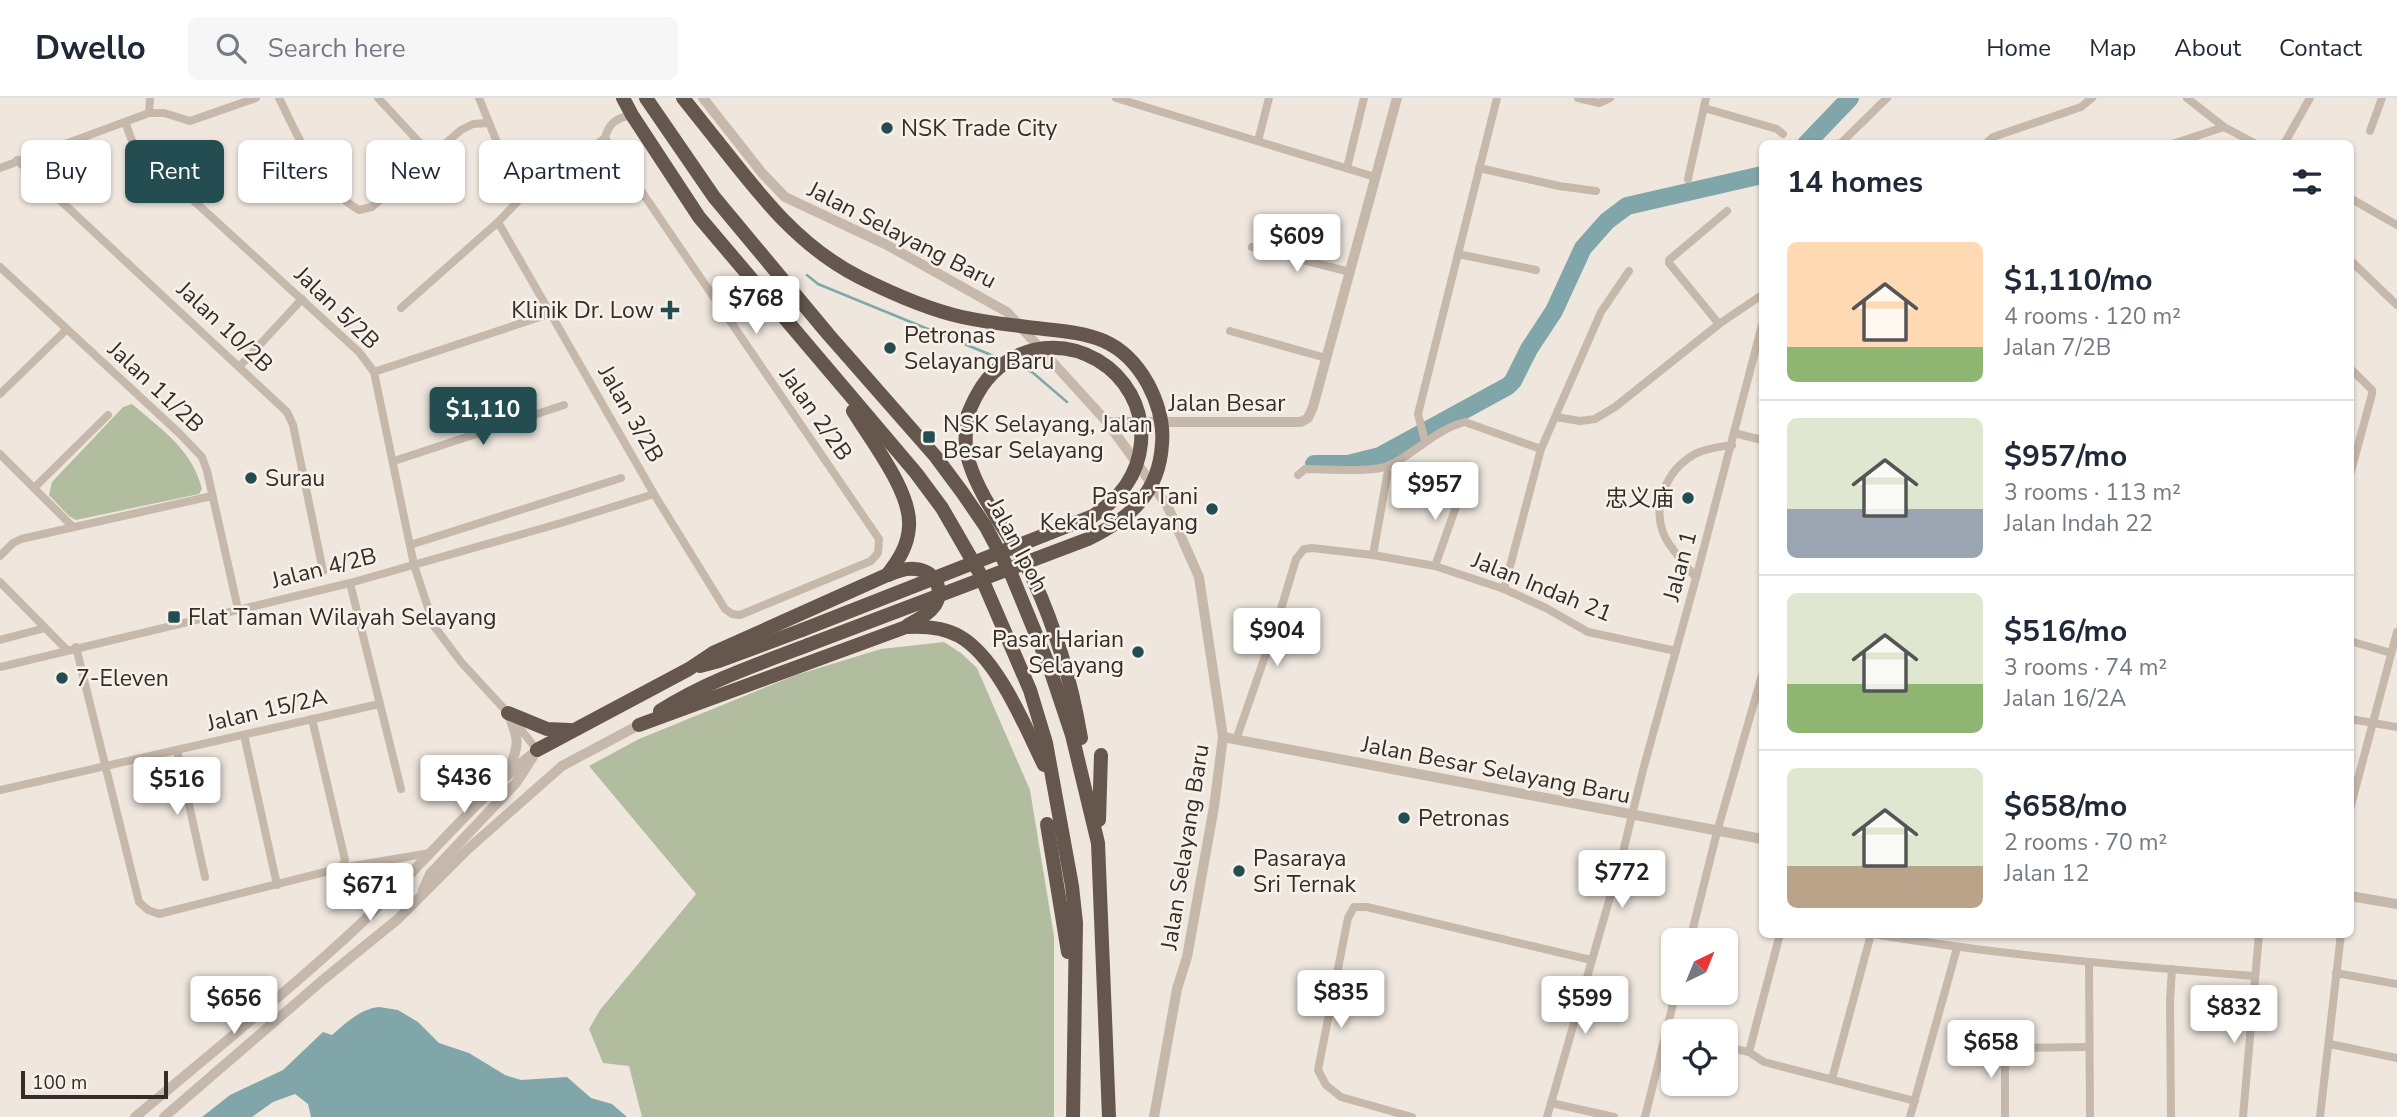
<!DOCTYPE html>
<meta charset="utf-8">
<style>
:root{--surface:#fff;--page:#f6f6f7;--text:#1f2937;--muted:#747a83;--line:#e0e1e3;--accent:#244d51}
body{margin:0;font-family:"Nunito Sans","Noto Sans SC",sans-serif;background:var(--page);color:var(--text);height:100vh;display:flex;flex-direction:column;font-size:26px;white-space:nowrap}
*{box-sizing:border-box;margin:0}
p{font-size:23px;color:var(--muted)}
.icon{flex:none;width:38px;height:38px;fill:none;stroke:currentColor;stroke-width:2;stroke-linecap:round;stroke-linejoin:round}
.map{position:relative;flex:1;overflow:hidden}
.panel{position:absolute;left:1759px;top:42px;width:595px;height:798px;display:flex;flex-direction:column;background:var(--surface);border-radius:10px;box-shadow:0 2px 5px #0004}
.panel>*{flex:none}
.guide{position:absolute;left:21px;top:42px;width:665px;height:63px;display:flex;gap:14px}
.needle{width:46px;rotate:43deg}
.fabs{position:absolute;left:1661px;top:830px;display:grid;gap:14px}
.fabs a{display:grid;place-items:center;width:77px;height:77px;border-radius:10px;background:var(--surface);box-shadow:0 2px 5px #0004;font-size:35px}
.scale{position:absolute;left:21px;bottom:18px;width:147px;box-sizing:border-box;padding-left:7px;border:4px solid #352d29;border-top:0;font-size:19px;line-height:24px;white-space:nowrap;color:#352d29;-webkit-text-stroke:5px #f7f1e9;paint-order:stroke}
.price{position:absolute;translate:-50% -60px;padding:0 16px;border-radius:7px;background:#fff;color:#222;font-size:23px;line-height:46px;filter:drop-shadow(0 2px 4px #0008)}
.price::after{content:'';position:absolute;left:50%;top:42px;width:21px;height:16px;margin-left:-10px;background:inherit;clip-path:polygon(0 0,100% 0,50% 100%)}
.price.active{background:var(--accent);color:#fff}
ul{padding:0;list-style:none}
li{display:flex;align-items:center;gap:21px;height:175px;padding:0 28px}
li+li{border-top:2px solid var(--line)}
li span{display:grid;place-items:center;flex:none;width:196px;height:140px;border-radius:10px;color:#555}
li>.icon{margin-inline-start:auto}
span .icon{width:84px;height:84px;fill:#fffc;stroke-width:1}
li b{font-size:30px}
h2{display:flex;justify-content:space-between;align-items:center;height:84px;padding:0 28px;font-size:30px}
.pill{padding:0 24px;border-radius:10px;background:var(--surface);box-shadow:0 2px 5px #0004;font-size:24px;line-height:63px}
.pill.active{background:var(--accent);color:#fff}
header{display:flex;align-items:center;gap:42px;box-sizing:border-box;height:98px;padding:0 35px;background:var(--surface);border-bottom:2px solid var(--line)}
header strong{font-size:33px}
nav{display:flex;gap:38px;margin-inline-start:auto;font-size:24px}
.search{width:490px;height:63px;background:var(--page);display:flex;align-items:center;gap:18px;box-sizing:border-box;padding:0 24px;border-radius:10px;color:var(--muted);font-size:26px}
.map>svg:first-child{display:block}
</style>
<header>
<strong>Dwello</strong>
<div class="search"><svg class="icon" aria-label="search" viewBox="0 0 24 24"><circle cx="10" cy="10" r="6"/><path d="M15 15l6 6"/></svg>Search here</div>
<nav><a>Home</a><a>Map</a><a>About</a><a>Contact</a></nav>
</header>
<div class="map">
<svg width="2397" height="1019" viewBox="0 0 2397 1019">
<rect width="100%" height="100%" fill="#efe7de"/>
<g fill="#b2bd9f">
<path d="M 132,306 C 162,332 192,351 202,391 L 199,396 L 76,422 L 69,418 L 49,397 L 52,384 L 123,309 Z"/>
<polygon points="944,544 961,555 977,570 1030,692 1054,838 1054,1019 642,1019 629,968 603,965 589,931 600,912 696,796 589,668 639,641 796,577 881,551"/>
</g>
<path fill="#80a6a9" d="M 379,909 L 398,912 L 418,924 L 439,945 L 469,955 L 505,977 L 521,982 L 567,979 L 591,1000 L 612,1006 L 627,1019 L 311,1019 L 308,1006 L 295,996 L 273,1004 L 252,1019 L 202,1019 L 230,997 L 283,972 L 323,934 L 332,937 C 346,925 360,911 379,909 Z"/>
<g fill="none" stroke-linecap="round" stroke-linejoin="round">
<g stroke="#80a6a9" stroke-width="2.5">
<polyline points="807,177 818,186 1001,261"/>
<polyline points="1013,266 1032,274 1067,304"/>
</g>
<g stroke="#80a6a9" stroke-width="18">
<polyline points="1806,46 1850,0"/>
<polyline points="1314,366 1348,366 1380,358 1508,288 1513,283 1529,251 1554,213 1583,150 1607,123 1627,108 1762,77"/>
</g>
<g stroke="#c6b8ab" stroke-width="8">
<path d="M 279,0 C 299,40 318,89 359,112 L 372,109 L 461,32 L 473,26 L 488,25"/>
<polyline points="378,0 431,57"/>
<polyline points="479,0 520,101"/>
<polyline points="1116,0 1375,79"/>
<polyline points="1578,0 1599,5 1610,0"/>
<polyline points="2187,0 2224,29 2256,46"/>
<polyline points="1704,10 1777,31 1783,36"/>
<polyline points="149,15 150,0"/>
<polyline points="125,24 134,48 359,254 374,274 414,467 434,528 461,564 508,615 537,652"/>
<polyline points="2370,33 2382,0"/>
<path d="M 605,40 C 609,24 617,20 632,17"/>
<polyline points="1258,43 1269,0"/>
<polyline points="1840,46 1887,0"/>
<polyline points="1985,46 1993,39 2081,9 2092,0"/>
<polyline points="2172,46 2224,29"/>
<polyline points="2284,46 2310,0"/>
<polyline points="17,62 287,314 293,327 323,473"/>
<polyline points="0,70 149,15 164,15 190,23 256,0"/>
<polyline points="1347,70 1364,0"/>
<polyline points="1479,70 1559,88 1596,93"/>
<polyline points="1688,81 1706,0"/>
<polyline points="2350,100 2397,127"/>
<polyline points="498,124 654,396 725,511 732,516 740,517 871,463 878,455 879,441 605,40"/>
<polyline points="1252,149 1350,174"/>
<polyline points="1458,156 1536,172"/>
<polyline points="2350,162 2397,207"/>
<polyline points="0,169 179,335 202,359 207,373 238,511"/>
<polyline points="401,210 498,124 520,101 605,40"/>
<polyline points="1719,226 1669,165 1669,162 1727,113"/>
<polyline points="1230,233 1326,260"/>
<polyline points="239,269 302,201"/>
<polyline points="2350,270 2372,292 2372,296 2350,377"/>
<polyline points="374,274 552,215"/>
<polyline points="0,296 66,232"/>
<polyline points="1556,319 1580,323 1595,321 1615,309 1719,226 1762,197"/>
<polyline points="1734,335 1762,342"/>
<polyline points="1425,343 1418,316 1497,0"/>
<polyline points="0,356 73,429"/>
<polyline points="394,363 564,307"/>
<path d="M 1298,377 L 1305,371 C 1326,371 1370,375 1388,368 C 1414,357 1434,332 1465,324 L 1541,351"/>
<polyline points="34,390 108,317"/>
<polyline points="410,447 621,380"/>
<polyline points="1373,457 1389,367"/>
<polyline points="0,458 13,445 21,441 212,398"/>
<polyline points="1435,468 1463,389"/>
<path d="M 1696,480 C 1687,468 1674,455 1666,441 C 1650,410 1666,372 1695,356 C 1706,350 1719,349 1732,347"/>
<polyline points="0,484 66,551"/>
<polyline points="350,485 401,691"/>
<polyline points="1504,491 1541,351 1601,214 1629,173"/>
<polyline points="0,542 45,530"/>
<polyline points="2350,543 2391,555"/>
<polyline points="76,549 139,804 148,812 159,816 341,770 430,755"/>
<polyline points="0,569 350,485 561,425 654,396"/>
<polyline points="312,621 345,762 341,770"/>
<polyline points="2350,621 2397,629"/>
<polyline points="244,637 277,787"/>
<polyline points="1236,642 1278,521 1296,461 1304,451 1312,450 1373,457 1435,468 1504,491 1546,510 1588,534 1676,553"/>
<polyline points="177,652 205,779"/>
<polyline points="0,692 379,606"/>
<polyline points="2350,711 2397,534"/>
<path d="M 1873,836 C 1999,857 2126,868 2254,878"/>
<polyline points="1690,842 1717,734 1762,577"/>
<polyline points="2089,865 2090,1019"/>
<polyline points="2336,875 2397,886"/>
<polyline points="2330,946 2397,960"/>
<polyline points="1726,949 1749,954 1764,964 1915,1003"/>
<polyline points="1749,954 1780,836"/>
<polyline points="1832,981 1871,836"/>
<polyline points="1551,1005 1614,1019"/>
<polyline points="1412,1019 1341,999 1326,987 1318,972 1348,820 1354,809 1367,809 1591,862"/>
<polyline points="1547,1019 1623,754 1643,672 1696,480 1762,227"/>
<polyline points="1645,1019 1676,894"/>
<polyline points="1910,1019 1957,850"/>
<polyline points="2005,1019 2005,957 2008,952 2013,950 2088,949"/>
<polyline points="2171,1019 2170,902 2172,871"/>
<polyline points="2243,1019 2259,836"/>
<polyline points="2320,1019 2341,836"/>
</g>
<g stroke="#c6b8ab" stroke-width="10">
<polyline points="703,0 762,75 785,99 887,147 1007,214 1107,324 1167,407 1199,479 1223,639 1214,709 1187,859 1177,891 1154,1019"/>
<polyline points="1107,324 1301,324 1308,320 1313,309 1397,0"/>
<polyline points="1223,639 1762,741"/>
<path d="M 508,673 C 520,647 519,641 508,615"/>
<polyline points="423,792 430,776 516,685 533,659"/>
<polyline points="2350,798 2397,806"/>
<path d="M 135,1019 C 209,957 284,897 354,832 C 417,774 470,706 537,652"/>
<polyline points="164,1019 324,881 398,821 468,751 562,668 639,627"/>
</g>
<g stroke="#65564e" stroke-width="14">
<polyline points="623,0 632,17 699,119 916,375 942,410 979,474 1030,592 1046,645 1072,788 1076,825 1073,1019"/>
<polyline points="646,0 714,99 828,236 936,359 962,394 986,429 1012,478 1049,568 1072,637 1098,745 1109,1019"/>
<polyline points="683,0 718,44"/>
<path d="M 968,316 C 965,332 964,348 969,364 C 982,406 1015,442 1033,481 C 1056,531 1072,587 1081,640"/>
<path d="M 888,477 C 897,473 906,470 915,471 C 934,472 945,491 935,507 C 929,516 918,522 908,527"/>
<polyline points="700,568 719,563 802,532"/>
<path d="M 660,613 C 705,584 758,566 808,547"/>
<polyline points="508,615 547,631 570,632"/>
<path d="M 639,627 L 906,529 C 924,528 943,529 959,538 C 997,559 1025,628 1044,667"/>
<path d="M 537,652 L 689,571 L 713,555 L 887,477 C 898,463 908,448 909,429 C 912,394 871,343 853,313"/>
<polyline points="1099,722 1101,657"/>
<polyline points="1047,726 1068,854"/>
</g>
<g stroke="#65564e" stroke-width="14">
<path d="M 718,44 C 759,96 798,148 859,179 C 891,195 926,211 962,219 C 981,223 1001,226 1020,228 C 1075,236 1117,230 1148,286 C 1158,305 1164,324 1162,346 C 1159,396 1129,421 1088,441 L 808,547"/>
<path d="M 802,532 L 1093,418 C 1120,400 1138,378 1141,345 C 1147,273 1065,223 1005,265 C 986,278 976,296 968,316"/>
</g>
</g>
<g fill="#244d51" stroke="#f7f1e9" stroke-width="2.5">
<circle cx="887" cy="30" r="7"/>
<path d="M666.5 201.5h7v7h7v7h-7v7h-7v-7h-7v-7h7z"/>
<circle cx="890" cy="250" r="7"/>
<rect x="922" y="332" width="14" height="14" rx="3.5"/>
<circle cx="251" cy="380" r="7"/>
<circle cx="1688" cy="400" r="7"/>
<circle cx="1212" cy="411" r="7"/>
<rect x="167" y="512" width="14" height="14" rx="3.5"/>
<circle cx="1138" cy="554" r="7"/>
<circle cx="62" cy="580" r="7"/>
<circle cx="1404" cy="720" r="7"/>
<circle cx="1239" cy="773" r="7"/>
</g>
<g text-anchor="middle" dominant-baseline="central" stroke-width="5" stroke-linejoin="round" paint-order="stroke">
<g font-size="23" fill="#352d29" stroke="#f7f1e9" text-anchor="start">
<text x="901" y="30">NSK Trade City</text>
<text x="654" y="212" text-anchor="end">Klinik Dr. Low</text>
<text x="904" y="237">Petronas<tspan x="904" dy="26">Selayang Baru</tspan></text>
<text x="943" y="326">NSK Selayang, Jalan<tspan x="943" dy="26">Besar Selayang</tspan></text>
<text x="265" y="380">Surau</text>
<text x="1198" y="398" text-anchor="end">Pasar Tani<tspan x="1198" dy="26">Kekal Selayang</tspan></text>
<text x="1674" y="400" text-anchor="end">忠义庙</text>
<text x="188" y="519">Flat Taman Wilayah Selayang</text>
<text x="1124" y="541" text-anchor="end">Pasar Harian<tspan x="1124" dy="26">Selayang</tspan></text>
<text x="76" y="580">7-Eleven</text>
<text x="1418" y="720">Petronas</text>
<text x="1253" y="760">Pasaraya<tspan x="1253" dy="26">Sri Ternak</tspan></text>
</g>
<g font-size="23" fill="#352d29" stroke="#f7f1e9">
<text transform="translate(902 137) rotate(27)">Jalan Selayang Baru</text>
<text transform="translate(337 210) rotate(44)">Jalan 5/2B</text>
<text transform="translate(225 229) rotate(43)">Jalan 10/2B</text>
<text transform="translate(156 289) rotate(43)">Jalan 11/2B</text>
<text x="1227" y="305">Jalan Besar</text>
<text transform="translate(631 316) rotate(60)">Jalan 3/2B</text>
<text transform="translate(816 316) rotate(55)">Jalan 2/2B</text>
<text transform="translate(1018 447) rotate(62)">Jalan Ipoh</text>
<text transform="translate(1680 468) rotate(-75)">Jalan 1</text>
<text transform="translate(324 470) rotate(-14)">Jalan 4/2B</text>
<text transform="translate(1542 489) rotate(22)">Jalan Indah 21</text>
<text transform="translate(267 612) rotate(-13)">Jalan 15/2A</text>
<text transform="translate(1496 672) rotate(11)">Jalan Besar Selayang Baru</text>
<text transform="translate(1185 749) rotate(-81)">Jalan Selayang Baru</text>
</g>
</g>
</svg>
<div class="fabs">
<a><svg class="needle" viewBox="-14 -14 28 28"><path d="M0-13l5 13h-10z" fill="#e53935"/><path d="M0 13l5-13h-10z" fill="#747a83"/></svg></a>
<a><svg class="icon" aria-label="locate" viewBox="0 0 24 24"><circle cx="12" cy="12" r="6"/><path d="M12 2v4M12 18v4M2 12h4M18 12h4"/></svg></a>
</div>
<div class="scale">100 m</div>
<b class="price" style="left:1297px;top:176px">$609</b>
<b class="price" style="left:756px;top:238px">$768</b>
<b class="price active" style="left:483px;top:349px">$1,110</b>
<b class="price" style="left:1435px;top:424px">$957</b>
<b class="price" style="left:1277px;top:570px">$904</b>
<b class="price" style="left:464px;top:717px">$436</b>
<b class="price" style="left:177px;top:719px">$516</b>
<b class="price" style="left:1622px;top:812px">$772</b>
<b class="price" style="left:370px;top:825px">$671</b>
<b class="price" style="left:1341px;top:932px">$835</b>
<b class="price" style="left:234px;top:938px">$656</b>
<b class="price" style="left:1585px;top:938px">$599</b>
<b class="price" style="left:2234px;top:947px">$832</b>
<b class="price" style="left:1991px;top:982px">$658</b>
<div class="guide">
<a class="pill">Buy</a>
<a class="pill active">Rent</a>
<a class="pill">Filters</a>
<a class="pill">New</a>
<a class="pill">Apartment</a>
</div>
<section class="panel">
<h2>14 homes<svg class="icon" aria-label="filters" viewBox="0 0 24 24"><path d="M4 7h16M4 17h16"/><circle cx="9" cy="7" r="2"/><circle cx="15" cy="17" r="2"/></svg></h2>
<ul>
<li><span style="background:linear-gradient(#ffd9b3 75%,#8fb573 0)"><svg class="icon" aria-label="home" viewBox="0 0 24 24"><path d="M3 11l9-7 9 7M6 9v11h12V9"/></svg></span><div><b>$1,110/mo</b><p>4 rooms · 120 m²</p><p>Jalan 7/2B</p></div></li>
<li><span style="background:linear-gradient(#dfe7d0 65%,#9aa5b1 0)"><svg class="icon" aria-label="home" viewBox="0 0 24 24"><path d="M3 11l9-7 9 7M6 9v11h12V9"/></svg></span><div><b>$957/mo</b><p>3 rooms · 113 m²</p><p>Jalan Indah 22</p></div></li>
<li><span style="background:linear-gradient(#dfe7d0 65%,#8fb573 0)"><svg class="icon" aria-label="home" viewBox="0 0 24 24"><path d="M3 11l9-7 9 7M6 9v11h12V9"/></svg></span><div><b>$516/mo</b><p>3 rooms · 74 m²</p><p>Jalan 16/2A</p></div></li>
<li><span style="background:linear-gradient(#dfe7d0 70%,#b9a48a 0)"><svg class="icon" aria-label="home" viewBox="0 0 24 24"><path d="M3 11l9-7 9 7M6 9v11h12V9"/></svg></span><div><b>$658/mo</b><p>2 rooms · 70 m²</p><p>Jalan 12</p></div></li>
</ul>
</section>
</div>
